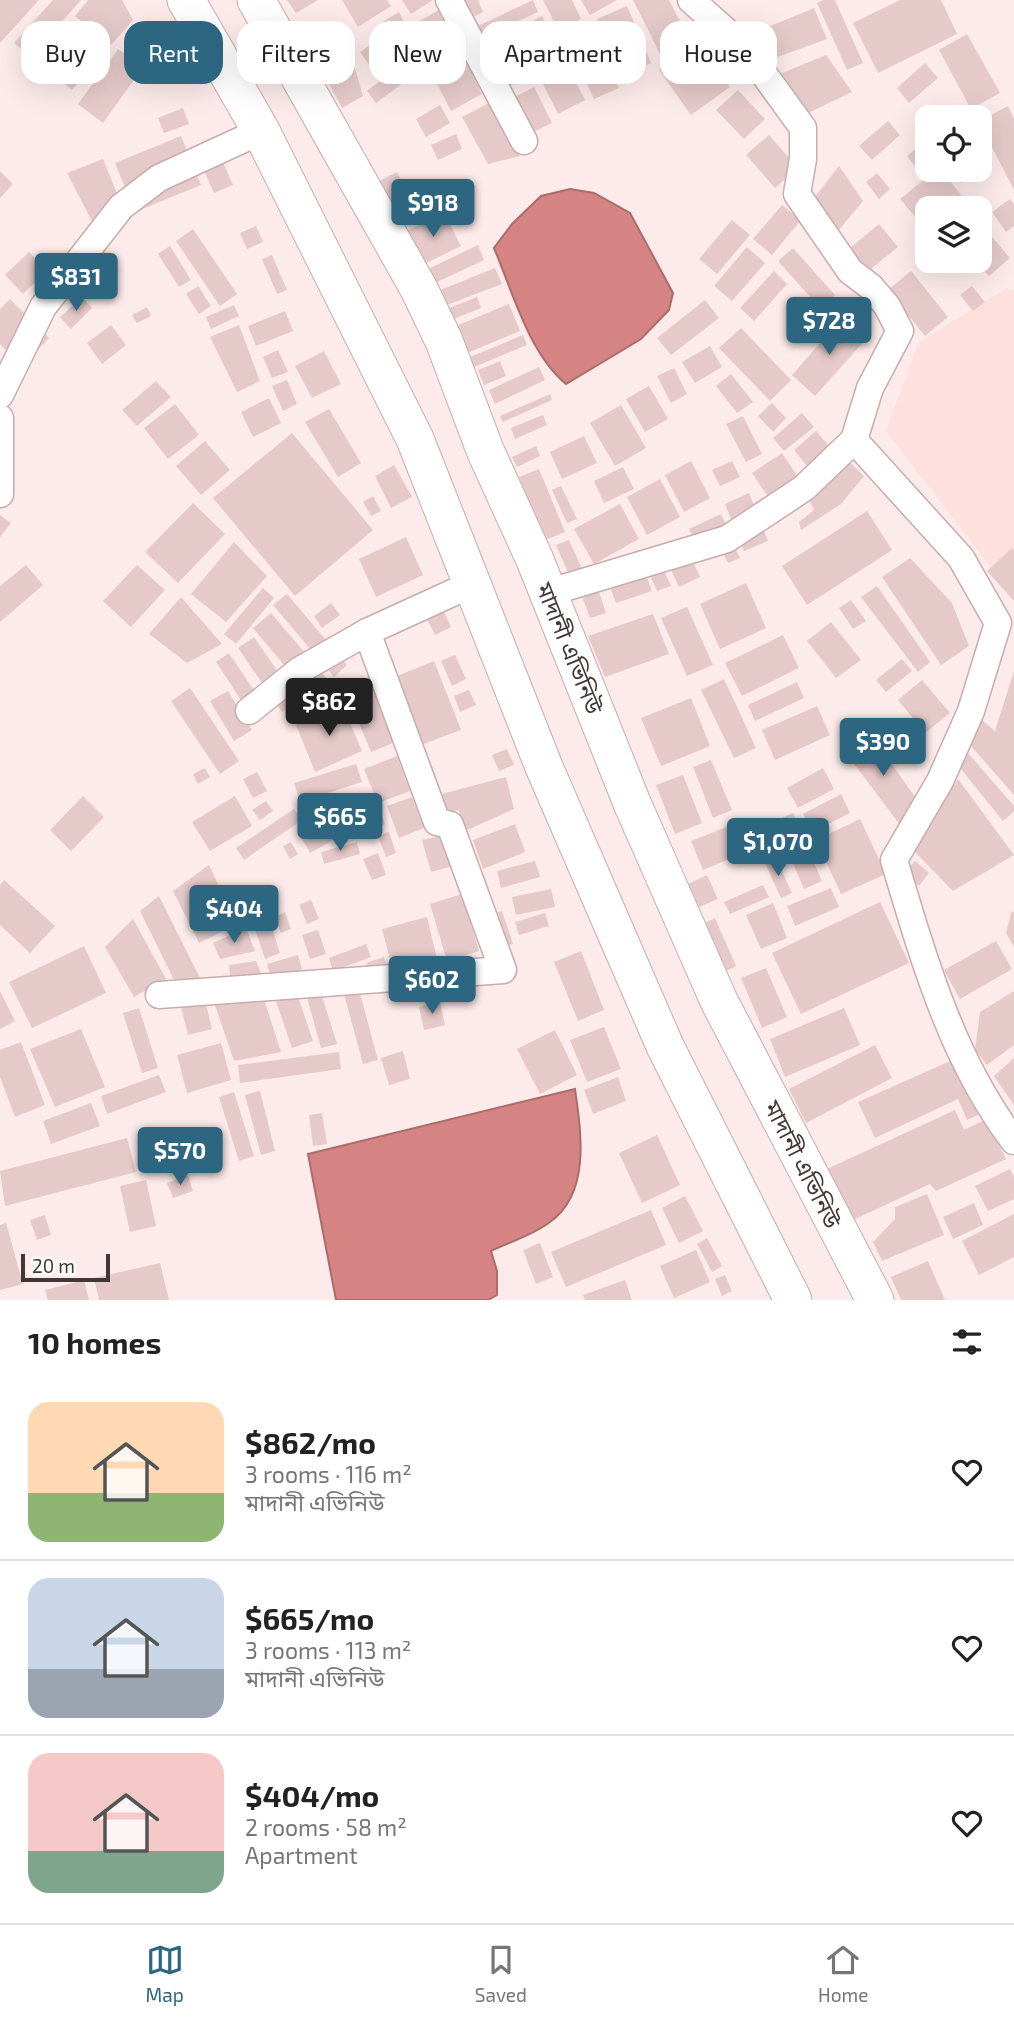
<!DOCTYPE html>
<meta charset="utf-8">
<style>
:root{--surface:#fff;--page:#f2f2f2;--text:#222;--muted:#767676;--line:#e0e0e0;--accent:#2d6680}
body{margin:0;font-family:"Exo 2","Noto Sans Bengali",sans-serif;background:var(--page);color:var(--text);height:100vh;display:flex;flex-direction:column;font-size:26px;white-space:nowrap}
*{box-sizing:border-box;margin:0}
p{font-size:23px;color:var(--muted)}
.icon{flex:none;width:38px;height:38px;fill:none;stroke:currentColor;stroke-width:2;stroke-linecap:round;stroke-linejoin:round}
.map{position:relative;height:1300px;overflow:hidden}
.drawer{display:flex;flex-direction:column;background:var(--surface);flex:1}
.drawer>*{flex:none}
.top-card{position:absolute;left:21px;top:21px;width:973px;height:63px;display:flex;gap:14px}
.tools{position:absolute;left:915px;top:105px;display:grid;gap:14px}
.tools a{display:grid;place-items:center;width:77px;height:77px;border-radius:14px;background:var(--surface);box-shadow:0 7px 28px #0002;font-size:35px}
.scale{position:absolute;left:21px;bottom:18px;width:89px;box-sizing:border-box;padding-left:7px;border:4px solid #423737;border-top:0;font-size:19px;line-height:24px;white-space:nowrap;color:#423737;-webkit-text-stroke:5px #fdfdfd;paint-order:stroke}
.price{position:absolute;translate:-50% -60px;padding:0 16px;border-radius:7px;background:var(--accent);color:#fff;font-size:23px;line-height:46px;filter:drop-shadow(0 2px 4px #0008)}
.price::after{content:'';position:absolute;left:50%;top:42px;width:21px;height:16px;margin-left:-10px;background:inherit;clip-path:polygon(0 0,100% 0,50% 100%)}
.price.active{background:#222;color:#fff}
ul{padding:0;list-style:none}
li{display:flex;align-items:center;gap:21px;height:175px;padding:0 28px}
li+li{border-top:2px solid var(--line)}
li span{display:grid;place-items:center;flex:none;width:196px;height:140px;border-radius:21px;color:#555}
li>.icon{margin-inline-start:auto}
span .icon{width:84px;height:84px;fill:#fffc;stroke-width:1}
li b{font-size:30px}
h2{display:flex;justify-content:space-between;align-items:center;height:84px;padding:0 28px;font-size:30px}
.pill{padding:0 24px;border-radius:21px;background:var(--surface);box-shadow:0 7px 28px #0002;font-size:24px;line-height:63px}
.pill.active{background:var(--accent);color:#fff}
.dock{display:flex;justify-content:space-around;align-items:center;height:98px;border-top:2px solid var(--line);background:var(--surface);font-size:19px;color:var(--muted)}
.dock a{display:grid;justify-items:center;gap:4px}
.dock .active{color:var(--accent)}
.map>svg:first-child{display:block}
</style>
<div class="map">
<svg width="1014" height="1300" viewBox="0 0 1014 1300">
<rect width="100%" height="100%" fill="#fcebea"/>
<polygon fill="#fee1df" points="1007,288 1014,291 1014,582 993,570 886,431 919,342"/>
<g fill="#d58483" stroke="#a96d6c" stroke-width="2">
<path d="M 570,189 L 594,193 L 630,213 L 673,293 L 669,310 L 641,339 L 566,384 C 529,353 513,293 494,248 L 512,224 L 541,196 Z"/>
<path d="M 575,1089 C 581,1131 591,1193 550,1222 C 533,1235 510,1242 491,1251 L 497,1271 L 497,1295 L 488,1300 L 336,1300 L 308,1154 Z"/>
</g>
<g fill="#e5cac9">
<polygon points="0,0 39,0 0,43"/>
<polygon points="53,0 81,0 30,57 14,43"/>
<polygon points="88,0 122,0 133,20 111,45 75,16"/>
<polygon points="287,0 318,0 296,13"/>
<polygon points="342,0 387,0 391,6 358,27"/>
<polygon points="402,0 433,0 411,14"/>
<polygon points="465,0 478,0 483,12 466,21 458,3"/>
<polygon points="533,0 538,12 479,39 474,28"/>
<polygon points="543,0 572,0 581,19 559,31"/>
<polygon points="581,0 617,0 590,15"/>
<polygon points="633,0 669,0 691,43 662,58"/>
<polygon points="823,0 835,0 863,63 847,70 817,3"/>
<polygon points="900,0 941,0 957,34 878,73 853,23"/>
<polygon points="627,6 651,63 622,76 597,19"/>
<polygon points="814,8 827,39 772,59 746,36"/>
<polygon points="439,10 461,50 426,68 405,29"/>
<polygon points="399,12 404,22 384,34 379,24"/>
<polygon points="542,16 550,33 522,47 514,30"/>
<polygon points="69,24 82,35 49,72 36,61"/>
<polygon points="588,27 603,57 582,68 567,38"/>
<polygon points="967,34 1000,93 971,109 939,50"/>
<polygon points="400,39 420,71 413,76 392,43"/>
<polygon points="377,40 394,63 377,76 360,52"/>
<polygon points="89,42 103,55 72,90 58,78"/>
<polygon points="697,42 730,87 691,115 659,70"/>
<polygon points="556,43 585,100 558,114 529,56"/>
<polygon points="348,45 363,96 342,108 316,60"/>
<polygon points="511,47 525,79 504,89 489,58"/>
<polygon points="118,49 143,67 103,123 78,104"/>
<polygon points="826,55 852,92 804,115 775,76"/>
<polygon points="466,62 482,94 451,111 434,78"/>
<polygon points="925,63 938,78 909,103 897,88"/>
<polygon points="608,65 619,88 594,99 584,77"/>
<polygon points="397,68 407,80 376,103 367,91"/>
<polygon points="534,87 552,123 529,134 511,99"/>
<polygon points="738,90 765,119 744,139 716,110"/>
<polygon points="489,103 520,156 488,164 462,117"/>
<polygon points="440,105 450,123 426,137 416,119"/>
<polygon points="1008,106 1014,119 1014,190 980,124 980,121"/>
<polygon points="183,108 189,124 164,133 158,118"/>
<polygon points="888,121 900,135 872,160 859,146"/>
<polygon points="456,134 462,149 438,160 431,145"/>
<polygon points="769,135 798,168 775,188 746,155"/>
<polygon points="181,136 201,185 135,212 115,163"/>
<polygon points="980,145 991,162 961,183 952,170 980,170"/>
<polygon points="918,147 928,163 918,170 907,156"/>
<polygon points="103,159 126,216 97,231 67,173"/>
<polygon points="222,160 233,185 214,193 203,168"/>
<polygon points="839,166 863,201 838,231 811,202"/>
<polygon points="936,170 941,170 972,208 928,208 928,232 900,199"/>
<polygon points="0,171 13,184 0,198"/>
<polygon points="397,172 420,216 402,225 379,181"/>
<polygon points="877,173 890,189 879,199 866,182"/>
<polygon points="1010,199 1014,204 1014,226 1006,232 992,212"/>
<polygon points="782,205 801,220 772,255 753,239"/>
<polygon points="444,213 461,246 422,265 406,231"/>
<polygon points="732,220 750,235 717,274 699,259"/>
<polygon points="879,224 898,247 862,276 844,253"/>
<polygon points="256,226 263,242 247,249 240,233"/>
<polygon points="193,229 237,294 220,306 176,241"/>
<polygon points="992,237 1010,258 989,276 975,261 980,261 980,248"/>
<polygon points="478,245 484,260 435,283 428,269"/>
<polygon points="170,246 191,280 179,287 158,254"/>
<polygon points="747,247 765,263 732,301 714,286"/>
<polygon points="100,248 112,259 90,282 78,271"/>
<polygon points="793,248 835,295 820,308 778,261"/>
<polygon points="29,252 47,271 23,294 5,275"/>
<polygon points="272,255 287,290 277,294 262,259"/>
<polygon points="495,268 502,284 444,306 438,291"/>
<polygon points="774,271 787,284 754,321 740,308"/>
<polygon points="911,271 948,317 925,336 888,290"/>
<polygon points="198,286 211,306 199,314 186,294"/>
<polygon points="972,286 985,302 973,311 960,295"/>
<polygon points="82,297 92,308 71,329 60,317"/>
<polygon points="477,297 481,308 454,319 449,308"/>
<polygon points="10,299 49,338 22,366 0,344 0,309"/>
<polygon points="705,300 719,318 671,355 657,338"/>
<polygon points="509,304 520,331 467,353 456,326"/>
<polygon points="234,305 239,316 211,329 206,317"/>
<polygon points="147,307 151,316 137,323 132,315"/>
<polygon points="285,311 293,331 256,346 248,326"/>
<polygon points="842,318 866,339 815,396 792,375"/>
<polygon points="111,325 126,345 102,364 87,343"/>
<polygon points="239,325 260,381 237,392 210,337"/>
<polygon points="741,328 791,380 770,401 719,348"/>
<polygon points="523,335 527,345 474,367 470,357"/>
<polygon points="710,346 722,367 695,383 682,362"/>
<polygon points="278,350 288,372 272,378 263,357"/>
<polygon points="324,351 341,384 312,398 295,366"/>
<polygon points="500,361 506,376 484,385 478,370"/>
<polygon points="539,367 545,380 495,404 489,390"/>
<polygon points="674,368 687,394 671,403 657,376"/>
<polygon points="731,374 753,402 737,413 716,386"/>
<polygon points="287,380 297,404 283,411 272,386"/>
<polygon points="156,381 171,397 137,426 122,410"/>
<polygon points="649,386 668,419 645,432 626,399"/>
<polygon points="550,394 552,400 503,422 500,416"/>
<polygon points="269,398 281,423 253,437 241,412"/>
<polygon points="772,403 786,418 773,432 758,416"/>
<polygon points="175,404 199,435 168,459 144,428"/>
<polygon points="621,405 646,448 615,466 590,423"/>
<polygon points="329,409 361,463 338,477 305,422"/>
<polygon points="802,413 814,427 784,451 773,438"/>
<polygon points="543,415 547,425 515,439 511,428"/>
<polygon points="743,416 762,454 746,462 726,424"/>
<polygon points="816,431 830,447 807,466 794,450"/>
<polygon points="292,433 373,530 295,596 213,498"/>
<polygon points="584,436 597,463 562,479 550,452"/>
<polygon points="205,441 230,470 201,495 176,466"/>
<polygon points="536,446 540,456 517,467 512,457"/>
<polygon points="836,449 864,476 841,504 801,530 799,522 814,510 804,488"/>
<polygon points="782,453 798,477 768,497 752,473"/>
<polygon points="691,461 710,498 684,512 665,475"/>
<polygon points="732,461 740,477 720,486 712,470"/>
<polygon points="394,465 412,497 391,508 375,476"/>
<polygon points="623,467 634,489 604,503 594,481"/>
<polygon points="539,469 565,532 545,540 519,477"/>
<polygon points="660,479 680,517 647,535 627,497"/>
<polygon points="561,486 577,519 567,523 552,490"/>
<polygon points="749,493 768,541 744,551 725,504"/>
<polygon points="373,496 381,511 371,516 363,502"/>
<polygon points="193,503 225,534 178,583 145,552"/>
<polygon points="620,504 639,539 594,564 574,529"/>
<polygon points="867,511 892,550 807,605 782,566"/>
<polygon points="721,514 727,527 696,543 689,529"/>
<polygon points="0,515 11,523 0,537"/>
<polygon points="406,537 423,575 376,597 359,559"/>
<polygon points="682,537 700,577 679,587 661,547"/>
<polygon points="569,540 583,571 570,577 556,545"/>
<polygon points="234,542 267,576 226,622 191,594"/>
<polygon points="732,542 740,558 728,563 720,547"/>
<polygon points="1012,548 1014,551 1014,601 987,571"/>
<polygon points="655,551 671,586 657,591 642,557"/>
<polygon points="910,558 952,603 969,646 941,665 882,577"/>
<polygon points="26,565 43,585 0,622 0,586"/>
<polygon points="137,565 165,590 131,627 103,601"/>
<polygon points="593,574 606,613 590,618 576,580"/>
<polygon points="646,575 652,591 616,603 610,587"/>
<polygon points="746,583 766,628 720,649 700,604"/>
<polygon points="877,586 930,662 918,672 861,597"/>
<polygon points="263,588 274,598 236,644 224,634"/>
<polygon points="433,589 451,627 435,635 416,597"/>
<polygon points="287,594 347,665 334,677 273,605"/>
<polygon points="181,597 222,644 187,663 149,634"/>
<polygon points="851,600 866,621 853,629 839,608"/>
<polygon points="331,603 340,615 322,628 314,616"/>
<polygon points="687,607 713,665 687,676 661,618"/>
<polygon points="271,613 329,681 311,697 253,628"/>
<polygon points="653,614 669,654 605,677 588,636"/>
<polygon points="831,622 861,660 836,678 807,641"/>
<polygon points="783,635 799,668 742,696 725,663"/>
<polygon points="254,637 298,701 282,712 238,648"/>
<polygon points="229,653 266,709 253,718 216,662"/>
<polygon points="455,655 466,679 452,686 441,661"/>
<polygon points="902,659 912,671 886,692 876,680"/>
<polygon points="434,661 461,730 418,746 392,678"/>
<polygon points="1014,671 1014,795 963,737 977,716 995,731"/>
<polygon points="724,679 756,748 734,758 701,690"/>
<polygon points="922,680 950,713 925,733 898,700"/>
<polygon points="797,682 804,698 755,721 748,705"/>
<polygon points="378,685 400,740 371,752 348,697"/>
<polygon points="190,688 239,761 220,774 171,701"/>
<polygon points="469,690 476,705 460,712 454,696"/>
<polygon points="228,691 252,730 234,741 210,701"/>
<polygon points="691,698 710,746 661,766 641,718"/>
<polygon points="342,705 362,751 315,772 296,725"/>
<polygon points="817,706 830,735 775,760 762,730"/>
<polygon points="894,725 907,742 892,754 879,737"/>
<polygon points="873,737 917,800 900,825 846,753"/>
<polygon points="507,749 514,765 499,771 492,755"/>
<polygon points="968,753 1014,806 1014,811 1003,821 956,763"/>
<polygon points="397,756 410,791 378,803 364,769"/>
<polygon points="711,760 732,810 713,818 693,767"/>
<polygon points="356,764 362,782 300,802 294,783"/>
<polygon points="205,768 210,777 198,784 193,774"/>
<polygon points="823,768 834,789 798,808 787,788"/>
<polygon points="257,772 267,791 253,798 243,779"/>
<polygon points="683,775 702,823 675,834 656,785"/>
<polygon points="506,777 514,809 463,832 459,810 442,815 434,796"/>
<polygon points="958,779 1014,855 953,891 913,850"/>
<polygon points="359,794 363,806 344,812 340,800"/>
<polygon points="841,794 850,813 812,832 803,814"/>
<polygon points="83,796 104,817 71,851 50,830"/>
<polygon points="235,796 252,826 210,851 192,822"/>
<polygon points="412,797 424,828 399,838 387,806"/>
<polygon points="266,801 273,811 260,820 252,810"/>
<polygon points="333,805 338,816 331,819 327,807"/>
<polygon points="379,807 385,824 346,837 340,820"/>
<polygon points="294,809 302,820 244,860 236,848"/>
<polygon points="793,813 822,881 804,889 775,821"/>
<polygon points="860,819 886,874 841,894 816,840"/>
<polygon points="328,820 337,838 310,853 300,835"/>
<polygon points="744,820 756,848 703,870 691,841"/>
<polygon points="515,824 525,852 483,869 473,840"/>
<polygon points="389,832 396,853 386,857 378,836"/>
<polygon points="444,835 453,866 431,872 422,840"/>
<polygon points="291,842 298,854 290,859 283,846"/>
<polygon points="357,842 360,854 324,864 321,852"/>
<polygon points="378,853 386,875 372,880 363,859"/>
<polygon points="776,858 792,893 781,898 765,863"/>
<polygon points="535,861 540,877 501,888 497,871"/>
<polygon points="915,861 929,873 919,886 904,873"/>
<polygon points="209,865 237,924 199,943 173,891"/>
<polygon points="707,875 718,899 699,907 688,884"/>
<polygon points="4,880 55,926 30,953 0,925 0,885"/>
<polygon points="763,885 769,897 730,914 724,902"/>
<polygon points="831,888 839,907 795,926 787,906"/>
<polygon points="551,889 555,907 516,915 512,897"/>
<polygon points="462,894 479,951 447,961 430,904"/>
<polygon points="159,896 201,980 177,986 140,911"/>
<polygon points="311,900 319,919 307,924 299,905"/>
<polygon points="880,902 909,963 801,1014 772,953"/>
<polygon points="773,903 787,938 761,949 746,915"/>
<polygon points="502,911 513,944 503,947 493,914"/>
<polygon points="1014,911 1014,947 1006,933 1011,913"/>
<polygon points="285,912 291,929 281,933 275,917"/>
<polygon points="545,913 549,926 519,935 515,922"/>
<polygon points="268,915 280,953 265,959 252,920"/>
<polygon points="427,917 437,959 393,971 382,929"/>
<polygon points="715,918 736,966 726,971 705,923"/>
<polygon points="133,919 166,979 134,997 105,947"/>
<polygon points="246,928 255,951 220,959 213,943"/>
<polygon points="318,930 326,954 310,959 302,935"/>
<polygon points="996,941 1012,969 960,999 944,970"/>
<polygon points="366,944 371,957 333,971 329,958"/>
<polygon points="84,946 106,993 32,1028 9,982"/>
<polygon points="581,951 604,1010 578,1021 554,962"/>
<polygon points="298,955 302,970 271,978 267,964"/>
<polygon points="384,957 388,970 370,976 366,963"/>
<polygon points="256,961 263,978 231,981 229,965"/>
<polygon points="766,968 787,1017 762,1028 741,978"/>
<polygon points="359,990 378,1060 363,1064 344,994"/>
<polygon points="0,991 15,1021 0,1029"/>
<polygon points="1014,991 1014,1045 987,1065 975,1050 980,1012"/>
<polygon points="321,993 337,1044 321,1048 306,994"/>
<polygon points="297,994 313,1041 292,1048 276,1001"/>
<polygon points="204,996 212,1029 188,1035 180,1003"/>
<polygon points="264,999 281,1052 234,1061 215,1005"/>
<polygon points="440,1002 445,1025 424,1030 419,1007"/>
<polygon points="139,1008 158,1068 142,1073 123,1013"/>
<polygon points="844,1008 860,1045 785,1077 770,1039"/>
<polygon points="604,1027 621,1069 587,1082 570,1040"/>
<polygon points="81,1029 105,1087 55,1107 30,1049"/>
<polygon points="555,1030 577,1075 540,1094 517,1049"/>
<polygon points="21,1042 45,1105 15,1117 0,1077 0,1050"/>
<polygon points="221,1043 231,1080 187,1093 177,1055"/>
<polygon points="875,1045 892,1078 806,1123 789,1089"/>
<polygon points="403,1051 410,1079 389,1085 381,1058"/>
<polygon points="339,1052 341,1069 240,1083 238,1065"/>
<polygon points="957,1058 980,1114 967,1120 958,1099 875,1138 858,1102"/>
<polygon points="1014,1058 1014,1105 994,1076"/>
<polygon points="159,1075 166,1092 107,1114 101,1096"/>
<polygon points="618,1077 626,1101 593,1114 584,1090"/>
<polygon points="260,1091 275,1151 261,1155 245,1095"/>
<polygon points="234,1092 254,1156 239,1161 219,1097"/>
<polygon points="91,1103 100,1126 51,1144 43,1121"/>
<polygon points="955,1110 964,1130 987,1119 1006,1159 936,1191 930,1184 849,1222 827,1169"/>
<polygon points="322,1113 327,1144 313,1146 309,1115"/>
<polygon points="657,1135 680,1185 642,1203 619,1153"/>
<polygon points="127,1138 136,1172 5,1206 0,1171"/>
<polygon points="1010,1169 1014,1177 1014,1199 988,1211 975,1186"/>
<polygon points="188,1175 193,1191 173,1198 167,1183"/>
<polygon points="146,1180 156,1226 130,1232 120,1186"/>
<polygon points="927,1194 944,1235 882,1261 873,1242 895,1219 895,1207"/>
<polygon points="685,1196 703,1231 679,1243 662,1208"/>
<polygon points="974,1203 983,1225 953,1239 943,1217"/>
<polygon points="651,1210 666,1245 566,1287 551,1252"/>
<polygon points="1014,1214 1014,1257 979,1275 962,1241"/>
<polygon points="45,1215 51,1235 37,1240 30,1220"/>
<polygon points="6,1223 23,1284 0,1290 0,1225"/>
<polygon points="707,1238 722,1266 712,1272 697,1244"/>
<polygon points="540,1243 553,1277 536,1284 523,1250"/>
<polygon points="696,1250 710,1282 674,1298 660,1266"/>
<polygon points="928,1261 945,1300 901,1300 891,1277"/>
<polygon points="160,1263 169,1300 99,1300 94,1278"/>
<polygon points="725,1275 732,1291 722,1296 715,1279"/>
<polygon points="84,1280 89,1300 48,1300 45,1290"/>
<polygon points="625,1280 632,1300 585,1300 583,1295"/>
</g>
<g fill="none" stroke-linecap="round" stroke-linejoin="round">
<g stroke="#c7adac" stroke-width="29">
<g id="street">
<polyline points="449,0 524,141"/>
<path d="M 691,0 L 745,48 L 803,128 L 803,159 L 797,194 L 850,271 L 871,287 L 887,306 L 900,331 L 870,388 L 854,440 L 961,558 L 998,623 L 971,711 L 940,781 L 894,860 C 923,957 952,1060 1014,1141"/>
<polyline points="0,395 43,307 121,207 159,178 261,131"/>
<polyline points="0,418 0,494"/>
<polyline points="547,593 727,539 804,488 854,440"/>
<polyline points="249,711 300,670 367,632 474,583"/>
<polyline points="159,995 503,970 450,825 437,822 367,632"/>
</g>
</g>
<g stroke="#c7adac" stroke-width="39">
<g id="secondary">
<polyline points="186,0 261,131 415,439 544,767 665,1046 793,1300"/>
<polyline points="256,0 419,289 444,341 485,450 535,560 632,803 719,1001 875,1300"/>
</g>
</g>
<use href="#street" stroke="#fff" stroke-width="26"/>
<use href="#secondary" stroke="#fff" stroke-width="37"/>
</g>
<g text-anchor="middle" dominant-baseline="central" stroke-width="5" stroke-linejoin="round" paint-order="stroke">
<g font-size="23" fill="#423737" stroke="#fdfdfd">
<text transform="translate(570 648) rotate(68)">মাদানী এভিনিউ</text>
<text transform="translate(803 1164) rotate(63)">মাদানী এভিনিউ</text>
</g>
</g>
</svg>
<div class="tools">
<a><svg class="icon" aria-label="locate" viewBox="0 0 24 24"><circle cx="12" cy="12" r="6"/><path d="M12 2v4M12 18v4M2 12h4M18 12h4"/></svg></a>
<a><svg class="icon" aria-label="layers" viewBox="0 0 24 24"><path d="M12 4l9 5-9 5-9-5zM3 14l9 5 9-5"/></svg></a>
</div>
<div class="scale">20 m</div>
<b class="price" style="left:433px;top:239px">$918</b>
<b class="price" style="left:76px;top:313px">$831</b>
<b class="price" style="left:829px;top:357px">$728</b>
<b class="price active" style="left:329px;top:738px">$862</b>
<b class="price" style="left:883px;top:778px">$390</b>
<b class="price" style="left:340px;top:853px">$665</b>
<b class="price" style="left:778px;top:878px">$1,070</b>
<b class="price" style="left:234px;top:945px">$404</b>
<b class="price" style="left:432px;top:1016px">$602</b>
<b class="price" style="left:180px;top:1187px">$570</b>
<div class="top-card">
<a class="pill">Buy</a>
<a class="pill active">Rent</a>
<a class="pill">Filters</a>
<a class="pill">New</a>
<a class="pill">Apartment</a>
<a class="pill">House</a>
</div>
</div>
<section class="drawer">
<h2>10 homes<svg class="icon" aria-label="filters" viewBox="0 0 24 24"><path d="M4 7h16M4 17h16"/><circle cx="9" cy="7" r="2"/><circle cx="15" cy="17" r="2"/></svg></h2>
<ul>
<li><span style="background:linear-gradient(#ffd9b3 65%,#8fb573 0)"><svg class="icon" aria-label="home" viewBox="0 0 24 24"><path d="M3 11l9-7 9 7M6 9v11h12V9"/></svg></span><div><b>$862/mo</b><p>3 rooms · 116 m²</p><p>মাদানী এভিনিউ</p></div><svg class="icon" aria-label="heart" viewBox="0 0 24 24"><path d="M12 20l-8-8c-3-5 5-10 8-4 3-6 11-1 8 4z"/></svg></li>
<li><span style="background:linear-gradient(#c9d6e8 65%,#9aa5b1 0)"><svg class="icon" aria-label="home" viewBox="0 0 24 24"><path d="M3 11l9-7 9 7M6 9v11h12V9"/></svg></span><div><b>$665/mo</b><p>3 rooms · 113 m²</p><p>মাদানী এভিনিউ</p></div><svg class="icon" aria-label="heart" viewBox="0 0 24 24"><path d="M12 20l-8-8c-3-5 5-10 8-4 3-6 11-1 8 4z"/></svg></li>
<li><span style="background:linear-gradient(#f6c9c9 70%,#7fa58c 0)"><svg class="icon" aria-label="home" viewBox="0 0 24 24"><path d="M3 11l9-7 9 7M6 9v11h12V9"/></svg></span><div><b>$404/mo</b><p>2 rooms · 58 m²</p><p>Apartment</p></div><svg class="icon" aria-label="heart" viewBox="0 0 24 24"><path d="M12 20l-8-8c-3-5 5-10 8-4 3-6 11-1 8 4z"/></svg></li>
</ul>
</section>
<nav class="dock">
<a class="active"><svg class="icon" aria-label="map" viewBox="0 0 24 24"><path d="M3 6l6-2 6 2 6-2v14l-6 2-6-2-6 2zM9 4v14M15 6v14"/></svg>Map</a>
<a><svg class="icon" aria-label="saved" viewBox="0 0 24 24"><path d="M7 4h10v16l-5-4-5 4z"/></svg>Saved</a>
<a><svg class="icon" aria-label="home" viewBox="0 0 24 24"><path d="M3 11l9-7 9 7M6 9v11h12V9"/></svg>Home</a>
</nav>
